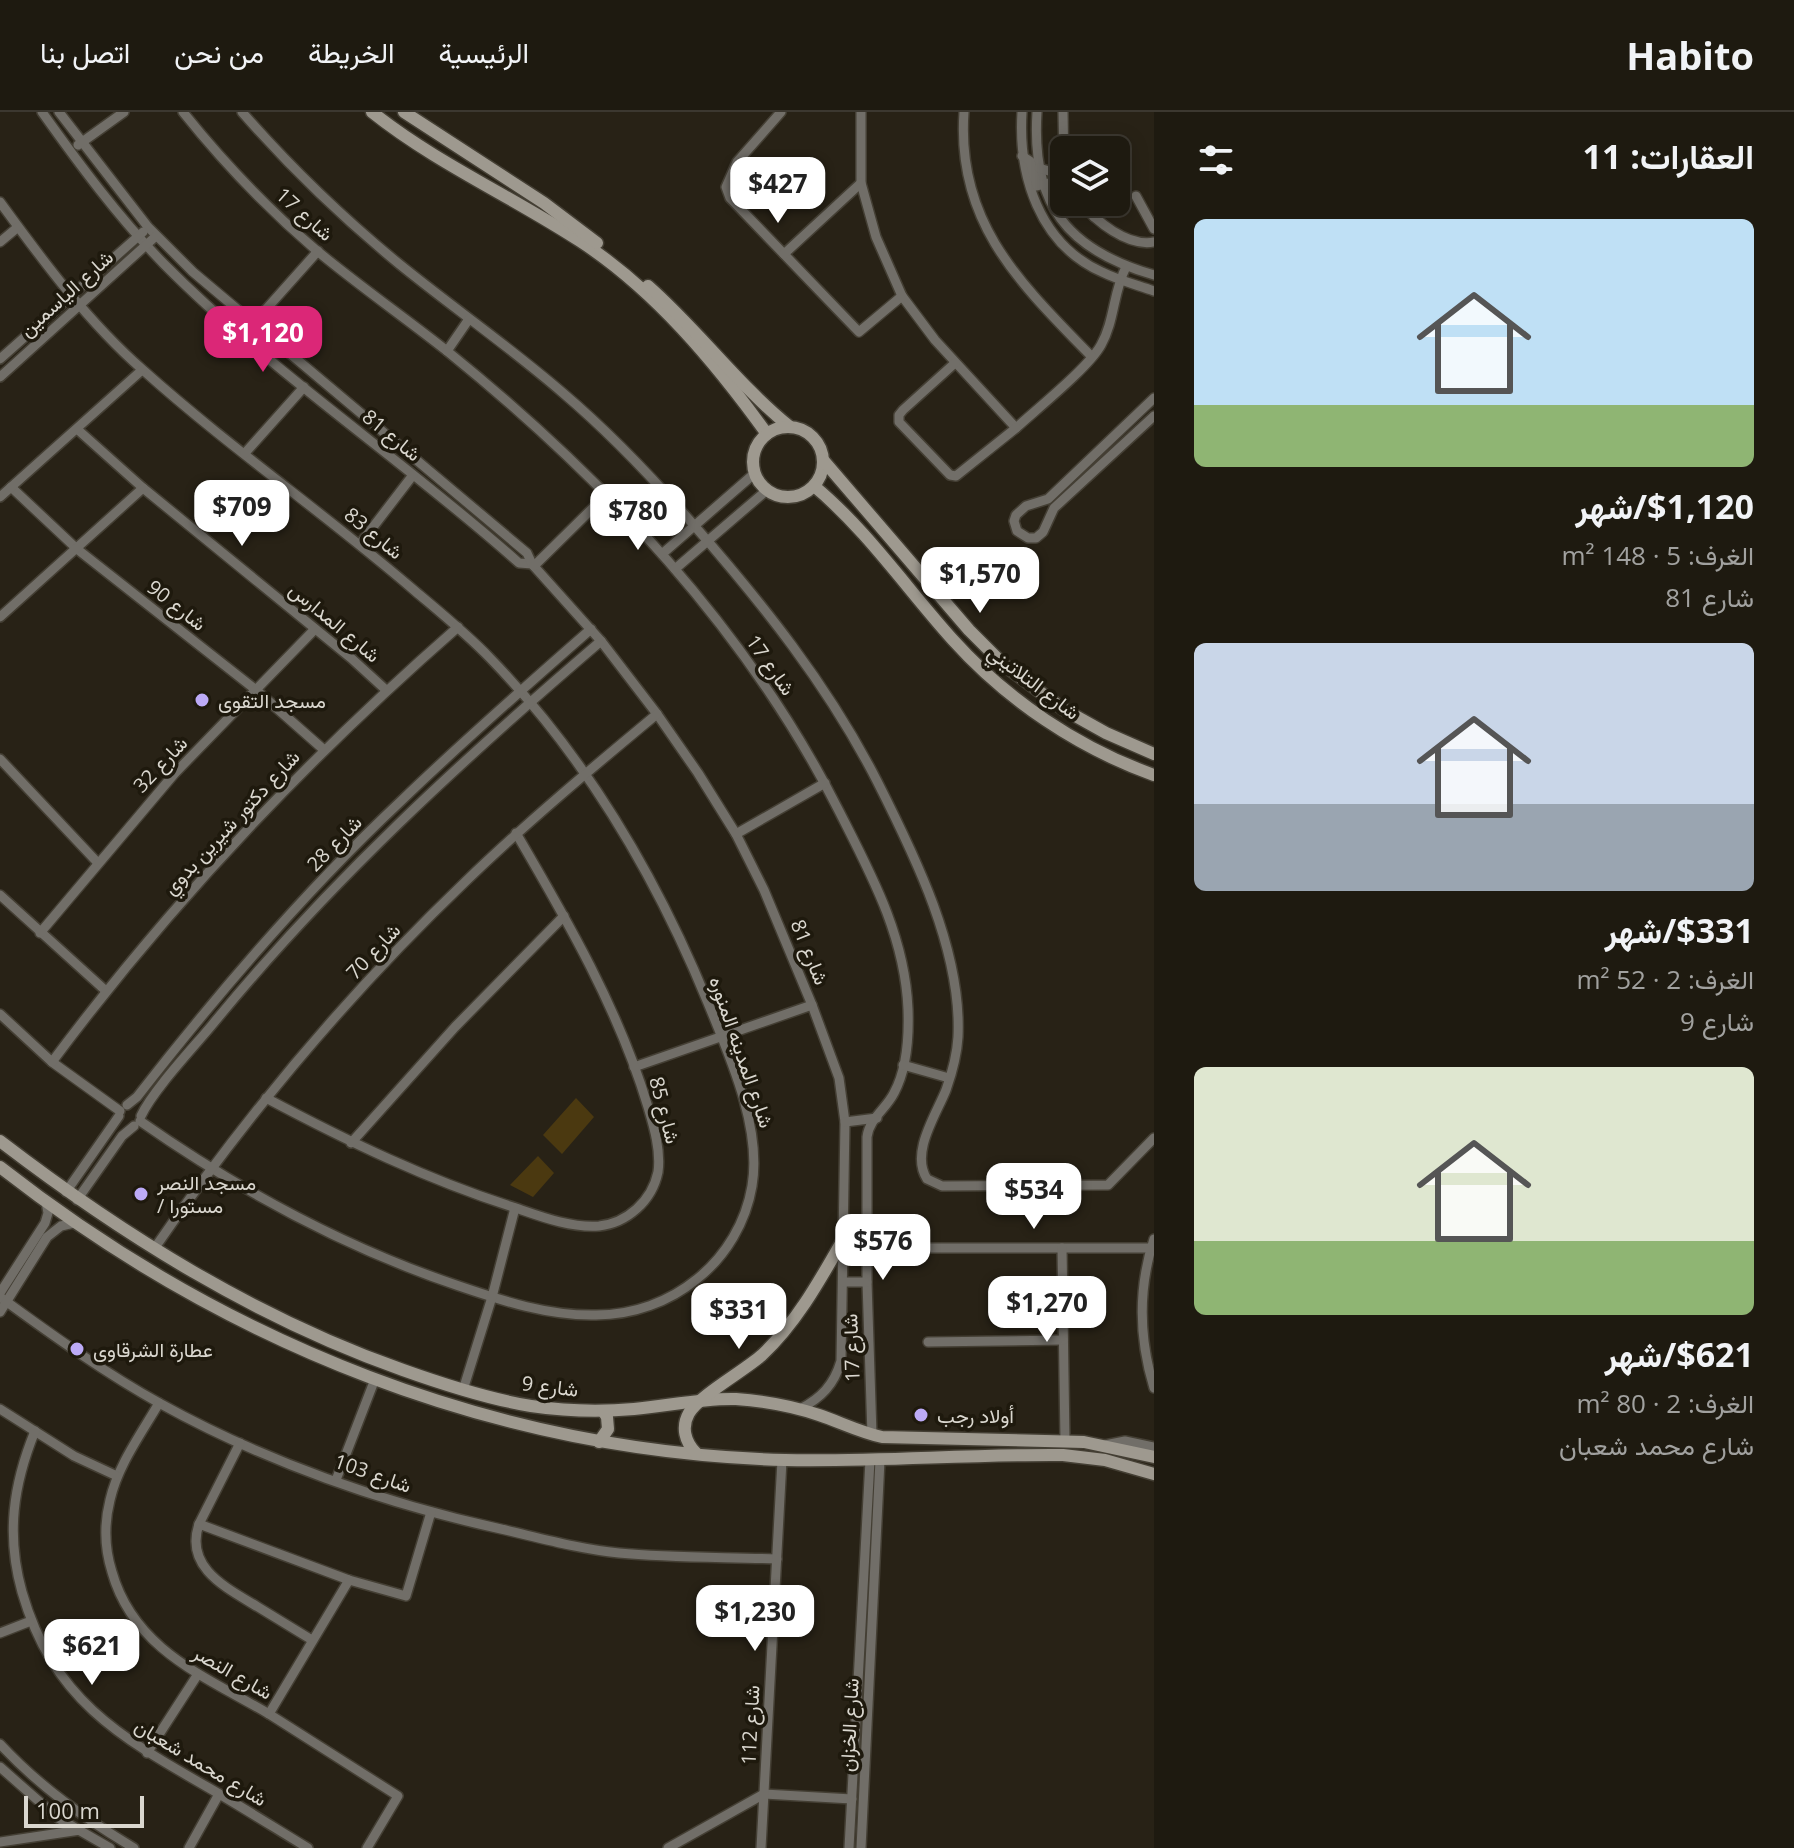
<!DOCTYPE html>
<html lang="ar">
<meta charset="utf-8">
<style>
:root{--surface:#1e1a10;--page:#262319;--text:#f1f3f6;--muted:#a1a19f;--line:#3c3830;--accent:#db2777}
body{margin:0;font-family:"Open Sans",Vazirmatn,sans-serif;background:var(--page);color:var(--text);direction:rtl;height:100vh;display:flex;flex-direction:column;font-size:30px;white-space:nowrap}
*{box-sizing:border-box;margin:0}
p{font-size:26px;color:var(--muted)}
.icon{flex:none;width:44px;height:44px;fill:none;stroke:currentColor;stroke-width:2;stroke-linecap:round;stroke-linejoin:round}
.map{position:relative;flex:1;overflow:hidden;direction:ltr}
.details{display:flex;flex-direction:column;background:var(--surface);width:640px}
.details>*{flex:none}
.controls{position:absolute;left:1050px;top:24px;display:grid;gap:16px}
.controls a{display:grid;place-items:center;width:80px;height:80px;border-radius:12px;background:var(--surface);box-shadow:0 4px 20px #0003,0 0 0 2px var(--line);font-size:40px}
.scale{position:absolute;left:24px;bottom:20px;width:120px;box-sizing:border-box;padding-left:8px;border:4px solid #dad7cf;border-top:0;font-size:22px;line-height:28px;white-space:nowrap;color:#dad7cf;-webkit-text-stroke:6px #1e190d;paint-order:stroke}
.price{position:absolute;translate:-50% -68px;padding:0 18px;border-radius:16px;background:#fff;color:#222;font-size:26px;line-height:52px;filter:drop-shadow(0 2px 4px #0008)}
.price::after{content:'';position:absolute;left:50%;top:48px;width:24px;height:18px;margin-left:-12px;background:inherit;clip-path:polygon(0 0,100% 0,50% 100%)}
.price.current{background:var(--accent);color:#fff}
ul{padding:0;list-style:none}
li{display:grid;align-content:center;gap:16px;height:424px;padding:0 40px}
li span{display:grid;place-items:center;height:248px;border-radius:12px;color:#555}
li>.icon{margin-inline-start:auto}
span .icon{width:144px;height:144px;fill:#fffc;stroke-width:1}
li b{font-size:34px}
h2{display:flex;justify-content:space-between;align-items:center;height:96px;padding:0 40px;font-size:34px}
header{display:flex;align-items:center;gap:48px;box-sizing:border-box;height:112px;padding:0 40px;background:var(--surface);border-bottom:2px solid var(--line)}
header strong{font-size:38px}
nav{display:flex;gap:44px;margin-inline-start:auto;font-size:28px}
main{display:flex;flex:1;min-height:0}
.map>svg:first-child{display:block}
</style>
<header>
<strong>Habito</strong>
<nav><a>الرئيسية</a><a>الخريطة</a><a>من نحن</a><a>اتصل بنا</a></nav>
</header>
<main>
<section class="details">
<h2>العقارات: 11<svg class="icon" aria-label="filters" viewBox="0 0 24 24"><path d="M4 7h16M4 17h16"/><circle cx="9" cy="7" r="2"/><circle cx="15" cy="17" r="2"/></svg></h2>
<ul>
<li><span style="background:linear-gradient(#bfe0f5 75%,#8fb573 0)"><svg class="icon" aria-label="home" viewBox="0 0 24 24"><path d="M3 11l9-7 9 7M6 9v11h12V9"/></svg></span><div><b>$1,120/شهر</b><p>الغرف: 5 · 148 m²</p><p>شارع 81</p></div></li>
<li><span style="background:linear-gradient(#c9d6e8 65%,#9aa5b1 0)"><svg class="icon" aria-label="home" viewBox="0 0 24 24"><path d="M3 11l9-7 9 7M6 9v11h12V9"/></svg></span><div><b>$331/شهر</b><p>الغرف: 2 · 52 m²</p><p>شارع 9</p></div></li>
<li><span style="background:linear-gradient(#dfe7d0 70%,#8fb573 0)"><svg class="icon" aria-label="home" viewBox="0 0 24 24"><path d="M3 11l9-7 9 7M6 9v11h12V9"/></svg></span><div><b>$621/شهر</b><p>الغرف: 2 · 80 m²</p><p>شارع محمد شعبان</p></div></li>
</ul>
</section>
<div class="map">
<svg width="1154" height="1736" viewBox="0 0 1154 1736">
<rect width="100%" height="100%" fill="#282216"/>
<g fill="#4b3910">
<polygon points="576,986 594,1005 562,1042 543,1023"/>
<polygon points="538,1044 554,1061 533,1085 510,1073"/>
</g>
<g fill="none" stroke-linecap="round" stroke-linejoin="round">
<g stroke="#443f34" stroke-width="12">
<g id="street">
<path d="M 42,0 C 79,52 119,106 164,152 C 273,262 404,348 519,451 L 532,452"/>
<path d="M 59,0 L 148,115 L 193,160 L 527,441 L 532,452 L 601,529 L 657,602 L 698,661 L 736,722 L 764,778 L 812,893 L 839,966 L 845,1010 L 841,1249 C 834,1273 821,1286 800,1297"/>
<path d="M 183,0 C 223,50 267,96 316,138 C 358,173 404,205 447,239 C 605,367 747,517 839,699 C 871,762 905,824 908,897 C 909,924 907,957 894,981 C 886,997 869,1007 867,1025 L 867,1170 L 872,1323"/>
<path d="M 242,0 C 290,55 342,105 398,151 C 452,195 510,235 563,281 C 610,321 652,365 692,411 C 762,491 828,573 877,669 C 915,744 962,839 958,925 C 957,943 952,961 946,978 C 936,1003 910,1041 927,1067 L 942,1074 L 1108,1073 L 1154,1026"/>
<polyline points="781,0 737,50 726,75 730,86 859,220 902,184"/>
<path d="M 861,0 L 861,71 L 876,125 L 902,184 L 935,228 L 1016,316 C 1038,296 1089,255 1101,233 C 1115,208 1113,180 1126,155"/>
<path d="M 964,0 C 956,111 1020,171 1092,245"/>
<path d="M 1022,0 C 1018,63 1039,132 1102,160 C 1118,168 1137,173 1154,179"/>
<path d="M 1037,0 C 1031,92 1067,138 1154,163"/>
<polyline points="1063,0 1064,54"/>
<polyline points="78,33 124,0"/>
<polyline points="1022,44 1030,49 1037,74 1064,67"/>
<polyline points="1039,56 1052,60 1064,57"/>
<polyline points="1136,84 1154,117"/>
<path d="M 0,90 C 43,149 88,210 143,258 C 230,336 327,403 415,479 C 441,501 467,522 490,546 C 586,645 656,764 708,891 C 730,945 762,1016 752,1074 C 746,1110 726,1144 697,1167 C 669,1190 633,1203 596,1203 C 548,1204 503,1189 459,1174 C 343,1135 240,1079 140,1009"/>
<path d="M 1080,90 C 1096,109 1127,135 1154,130"/>
<polyline points="1094,105 1097,95 1094,90"/>
<polyline points="0,130 18,115"/>
<polyline points="784,142 861,71"/>
<polyline points="251,214 318,139"/>
<polyline points="447,239 469,207"/>
<polyline points="0,247 143,120"/>
<polyline points="955,251 903,298 899,303 899,310 950,363 956,364 1016,316"/>
<polyline points="0,265 156,124"/>
<polyline points="1154,286 1048,387 1026,394 1016,403 1014,409 1017,419 1028,426 1036,426 1043,420 1054,396 1154,304"/>
<polyline points="77,317 143,376 351,546 386,578"/>
<polyline points="245,341 304,275"/>
<polyline points="11,375 77,437 256,578 323,637"/>
<polyline points="0,385 142,258"/>
<polyline points="360,432 413,363"/>
<polyline points="662,442 755,361"/>
<polyline points="534,454 607,382"/>
<polyline points="675,457 767,378"/>
<polyline points="0,505 143,376"/>
<polyline points="0,647 97,750"/>
<polyline points="736,722 825,671"/>
<polyline points="0,783 106,879"/>
<polyline points="40,821 175,661 315,517"/>
<polyline points="0,902 52,950 120,999"/>
<path d="M 52,950 C 172,789 307,647 458,515"/>
<polyline points="903,953 949,966"/>
<polyline points="634,955 812,893"/>
<path d="M 266,986 C 347,1029 428,1068 516,1096 C 542,1105 571,1116 599,1114 C 627,1111 652,1089 658,1060 C 661,1039 654,1015 648,995 C 619,898 567,808 516,721"/>
<path d="M 127,993 L 137,985 C 218,881 305,779 401,689 C 462,630 527,573 591,517"/>
<path d="M 141,1004 C 153,978 193,936 212,913 C 328,771 462,648 601,529"/>
<polyline points="845,1010 877,1006"/>
<polyline points="351,1031 455,915 564,804"/>
<polyline points="66,1080 119,1004"/>
<polyline points="77,1088 122,1024 134,1014"/>
<path d="M 1154,1127 C 1138,1176 1139,1227 1154,1276"/>
<polyline points="915,1136 1154,1136"/>
<polyline points="1062,1136 1065,1328"/>
<path d="M 154,1137 C 245,1005 349,881 465,770 C 526,711 592,656 657,602"/>
<polyline points="844,1170 867,1170"/>
<polyline points="0,1181 45,1111 48,1101 46,1090"/>
<path d="M 0,1185 C 52,1223 105,1261 161,1292 C 264,1349 386,1392 501,1417 C 540,1426 579,1437 619,1441 C 671,1446 725,1445 777,1447"/>
<polyline points="0,1200 47,1125 61,1114 74,1111"/>
<polyline points="928,1230 1063,1228"/>
<polyline points="463,1278 492,1185 515,1096"/>
<path d="M 159,1291 C 141,1322 118,1353 110,1388 C 104,1412 105,1438 112,1460 C 134,1538 206,1565 269,1602 C 312,1629 355,1657 398,1684 L 367,1736"/>
<polyline points="0,1297 74,1344 117,1364"/>
<path d="M 35,1319 C 13,1373 6,1423 22,1480 C 53,1587 118,1624 209,1676 C 242,1695 275,1716 308,1736"/>
<path d="M 240,1331 L 199,1412 C 184,1456 227,1476 258,1495 C 276,1506 294,1517 312,1528"/>
<polyline points="1105,1333 1125,1329 1154,1335"/>
<polyline points="336,1368 375,1267"/>
<polyline points="199,1412 349,1468 406,1484 431,1400"/>
<polyline points="0,1521 31,1509"/>
<polyline points="269,1602 349,1468"/>
<path d="M 0,1632 C 40,1675 84,1706 134,1736"/>
<polyline points="147,1641 198,1562"/>
<polyline points="0,1655 58,1706 110,1736"/>
<polyline points="0,1730 80,1718"/>
<polyline points="189,1736 219,1682"/>
<polyline points="668,1736 764,1682 852,1687"/>
<polyline points="761,1736 782,1348"/>
<polyline points="849,1736 870,1348"/>
<polyline points="861,1736 880,1348"/>
</g>
</g>
<g stroke="#443f34" stroke-width="15">
<g id="secondary">
<path d="M 372,0 C 436,51 511,84 580,129 C 655,178 715,250 767,322"/>
<polyline points="404,0 544,91 597,131"/>
<path d="M 648,174 C 698,218 738,273 790,315"/>
<circle cx="788" cy="350" r="35"/>
<polyline points="823,348 969,518 1004,553 1063,597 1106,621 1154,642"/>
<path d="M 814,374 C 867,418 907,477 953,528 C 1007,588 1078,636 1154,663"/>
<path d="M 0,1029 C 124,1124 256,1206 403,1258 C 445,1273 488,1287 531,1294 C 565,1299 600,1300 634,1297 C 668,1294 701,1286 736,1287 C 764,1289 792,1294 819,1303 C 840,1310 859,1320 882,1325 L 1084,1330 L 1154,1345"/>
<path d="M 0,1055 C 226,1232 496,1340 785,1348 C 877,1350 970,1342 1063,1343 L 1105,1348 L 1154,1362"/>
<polyline points="599,1330 608,1317 607,1305 603,1299"/>
<path d="M 696,1341 C 685,1330 681,1315 689,1301 C 700,1283 744,1259 762,1243 C 797,1210 820,1168 844,1126"/>
</g>
</g>
<use href="#street" stroke="#716e68" stroke-width="9"/>
<use href="#secondary" stroke="#9e998f" stroke-width="12"/>
</g>
<g fill="#bcaaf6" stroke="#1e190d" stroke-width="3">
<circle cx="202" cy="588" r="8"/>
<circle cx="141" cy="1082" r="8"/>
<circle cx="77" cy="1237" r="8"/>
<circle cx="921" cy="1303" r="8"/>
</g>
<g text-anchor="middle" dominant-baseline="central" stroke-width="7" stroke-linejoin="round" paint-order="stroke">
<g font-size="20" fill="#dad7cf" stroke="#1e190d">
<text transform="translate(305 102) rotate(42)">شارع 17</text>
<text transform="translate(66 181) rotate(-42)">شارع الياسمين</text>
<text transform="translate(392 323) rotate(39)">شارع 81</text>
<text transform="translate(374 421) rotate(39)">شارع 83</text>
<text transform="translate(177 493) rotate(38)">شارع 90</text>
<text transform="translate(335 510) rotate(40)">شارع المدارس</text>
<text transform="translate(771 553) rotate(55)">شارع 17</text>
<text transform="translate(1034 570) rotate(37)">شارع التلاتيني</text>
<text transform="translate(160 652) rotate(-47)">شارع 32</text>
<text transform="translate(231 710) rotate(-47)">شارع دكتور شيرين بدوي</text>
<text transform="translate(334 731) rotate(-46)">شارع 28</text>
<text transform="translate(373 839) rotate(-47)">شارع 70</text>
<text transform="translate(810 840) rotate(68)">شارع 81</text>
<text transform="translate(742 940) rotate(71)">شارع المدينه المنوره</text>
<text transform="translate(665 998) rotate(75)">شارع 85</text>
<text transform="translate(851 1236) rotate(-92)">شارع 17</text>
<text transform="translate(550 1274) rotate(7)">شارع 9</text>
<text transform="translate(373 1361) rotate(19)">شارع 103</text>
<text transform="translate(233 1560) rotate(30)">شارع النصر</text>
<text transform="translate(750 1613) rotate(-87)">شارع 112</text>
<text transform="translate(849 1613) rotate(-87)">شارع الخزان</text>
<text transform="translate(201 1650) rotate(31)">شارع محمد شعبان</text>
</g>
<g font-size="20" fill="#dad7cf" stroke="#1e190d" text-anchor="start">
<text x="218" y="588">مسجد التقوى</text>
<text x="157" y="1070">مسجد النصر<tspan x="157" dy="23">/ مستورا</tspan></text>
<text x="93" y="1237">عطارة الشرقاوى</text>
<text x="937" y="1303">أولاد رجب</text>
</g>
</g>
</svg>
<div class="controls">
<a><svg class="icon" aria-label="layers" viewBox="0 0 24 24"><path d="M12 4l9 5-9 5-9-5zM3 14l9 5 9-5"/></svg></a>
</div>
<div class="scale">100 m</div>
<b class="price" style="left:778px;top:113px">$427</b>
<b class="price current" style="left:263px;top:262px">$1,120</b>
<b class="price" style="left:242px;top:436px">$709</b>
<b class="price" style="left:638px;top:440px">$780</b>
<b class="price" style="left:980px;top:503px">$1,570</b>
<b class="price" style="left:1034px;top:1119px">$534</b>
<b class="price" style="left:883px;top:1170px">$576</b>
<b class="price" style="left:1047px;top:1232px">$1,270</b>
<b class="price" style="left:739px;top:1239px">$331</b>
<b class="price" style="left:755px;top:1541px">$1,230</b>
<b class="price" style="left:92px;top:1575px">$621</b>
</div>
</main>
